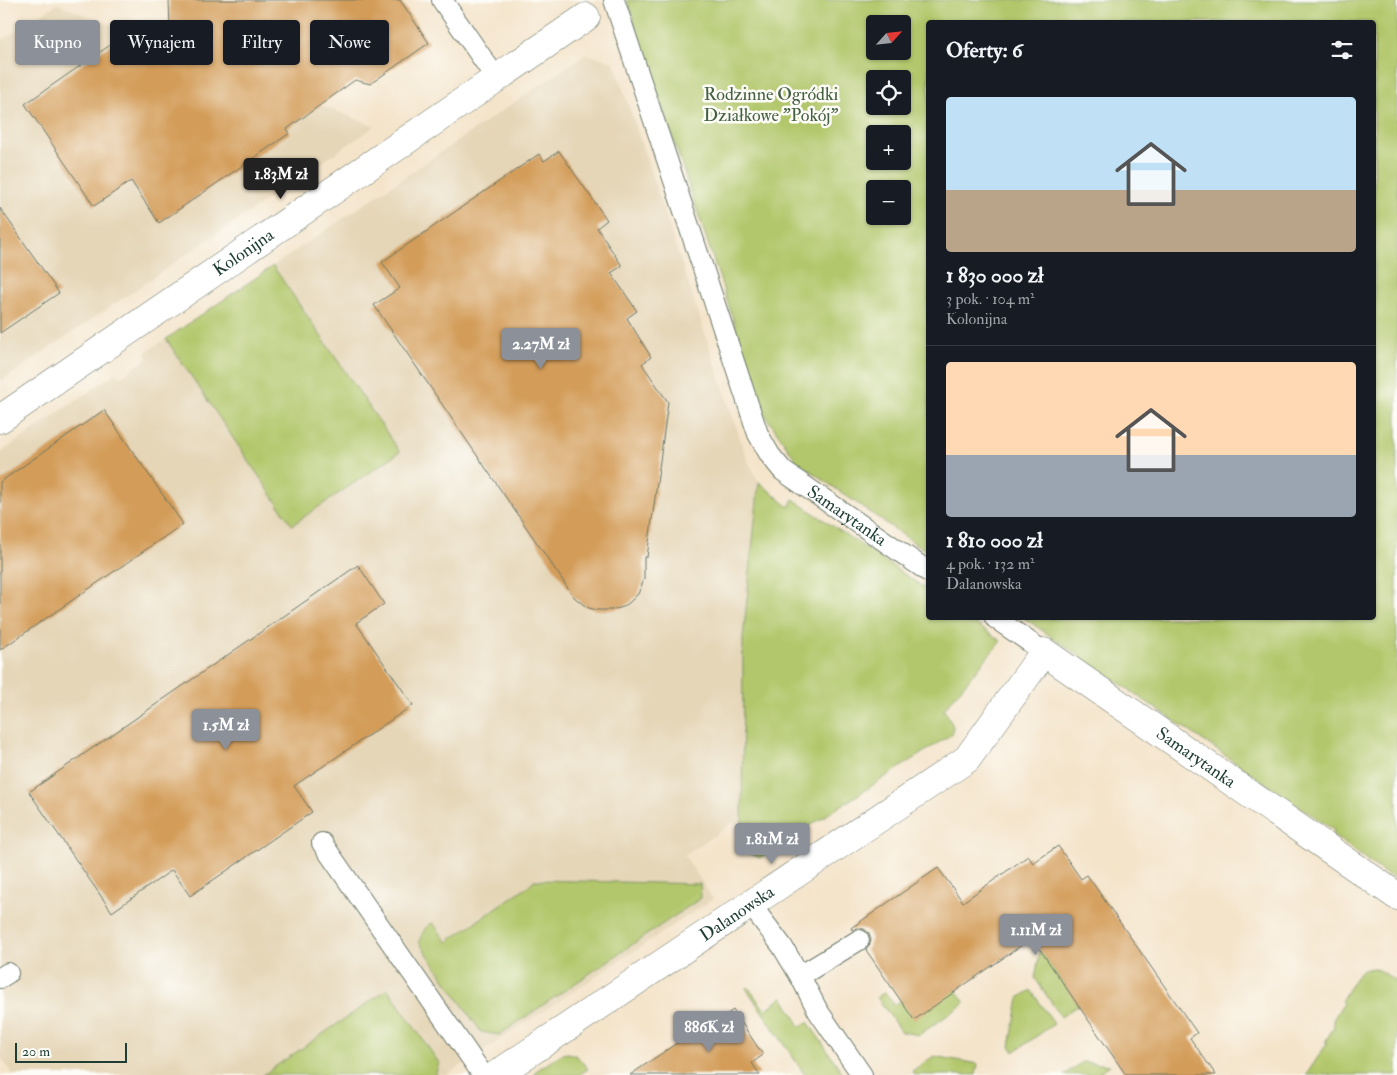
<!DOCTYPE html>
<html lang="pl">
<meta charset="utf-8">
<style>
:root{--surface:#171b24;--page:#20242c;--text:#f1f3f6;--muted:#9ea1a6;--line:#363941;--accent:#8c9099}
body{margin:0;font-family:"IM FELL Double Pica",serif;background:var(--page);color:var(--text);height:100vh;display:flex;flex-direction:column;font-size:19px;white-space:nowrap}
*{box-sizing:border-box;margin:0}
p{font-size:16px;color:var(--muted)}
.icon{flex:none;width:28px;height:28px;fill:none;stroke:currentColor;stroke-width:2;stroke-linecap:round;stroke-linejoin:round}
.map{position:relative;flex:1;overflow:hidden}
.side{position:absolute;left:926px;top:20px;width:450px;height:600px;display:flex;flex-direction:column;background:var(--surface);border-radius:5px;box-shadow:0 1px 4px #0004}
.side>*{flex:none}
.top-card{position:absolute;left:15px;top:20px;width:475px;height:45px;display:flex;gap:10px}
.needle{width:32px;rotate:63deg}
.fabs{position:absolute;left:866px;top:15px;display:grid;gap:10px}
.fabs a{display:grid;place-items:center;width:45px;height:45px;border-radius:5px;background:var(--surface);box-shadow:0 1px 4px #0004;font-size:25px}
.scale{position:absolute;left:15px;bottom:12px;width:112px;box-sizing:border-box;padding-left:5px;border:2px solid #1f3d34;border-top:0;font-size:14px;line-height:18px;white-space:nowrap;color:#1f3d34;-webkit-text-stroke:4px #fdfcf7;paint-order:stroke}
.price{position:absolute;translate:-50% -42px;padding:0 11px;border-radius:5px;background:var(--accent);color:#fff;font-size:16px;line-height:32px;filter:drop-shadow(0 1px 2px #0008)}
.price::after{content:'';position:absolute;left:50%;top:30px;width:15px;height:11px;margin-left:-8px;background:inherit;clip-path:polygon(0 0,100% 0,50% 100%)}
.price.active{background:#222;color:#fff}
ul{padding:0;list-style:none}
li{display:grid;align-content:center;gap:10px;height:265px;padding:0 20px}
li+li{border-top:1px solid var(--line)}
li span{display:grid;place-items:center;height:155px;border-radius:5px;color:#555}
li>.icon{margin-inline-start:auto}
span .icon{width:90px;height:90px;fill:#fffc;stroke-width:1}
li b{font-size:21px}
h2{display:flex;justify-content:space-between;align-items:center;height:60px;padding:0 20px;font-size:21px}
.chip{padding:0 18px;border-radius:5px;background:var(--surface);box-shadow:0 1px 4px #0004;font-size:18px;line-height:45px}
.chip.active{background:var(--accent);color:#fff}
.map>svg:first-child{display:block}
</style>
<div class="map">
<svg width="1397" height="1075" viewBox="0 0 1397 1075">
<rect width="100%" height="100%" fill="#fdfcf7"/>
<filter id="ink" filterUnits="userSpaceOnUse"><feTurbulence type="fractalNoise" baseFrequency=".02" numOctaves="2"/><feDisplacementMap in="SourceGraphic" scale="10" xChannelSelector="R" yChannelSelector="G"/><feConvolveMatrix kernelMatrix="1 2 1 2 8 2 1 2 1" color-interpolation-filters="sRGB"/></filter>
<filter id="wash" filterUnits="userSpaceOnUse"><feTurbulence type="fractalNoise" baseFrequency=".0096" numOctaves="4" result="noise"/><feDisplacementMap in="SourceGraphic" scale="20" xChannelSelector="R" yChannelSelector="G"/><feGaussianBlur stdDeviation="1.12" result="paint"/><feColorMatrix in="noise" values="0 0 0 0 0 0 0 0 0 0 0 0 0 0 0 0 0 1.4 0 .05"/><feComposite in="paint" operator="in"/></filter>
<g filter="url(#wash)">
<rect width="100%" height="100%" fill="#f4e4ca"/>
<g fill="#e5d6b7">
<polygon points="57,4 375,126 0,382 0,42"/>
<polygon points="586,54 614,62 747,459 759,482 743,638 742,823 731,824 684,855 713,899 447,1075 13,1075 0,1056 0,453 116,373 121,377 148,358 146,352 166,339 292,525 400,452 273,266"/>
</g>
<g fill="#b2c76c" stroke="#688250" fill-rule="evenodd">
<path d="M 627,0 L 1397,0 L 1397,879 L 1383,872 L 1332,834 L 1334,830 L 1024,618 L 1374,618 L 1374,22 L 929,22 L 929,553 L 819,477 L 796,460 L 765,415 ZM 875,24 L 902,24 L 902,51 L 875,51 ZM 875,79 L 902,79 L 902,106 L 875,106 ZM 875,134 L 902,134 L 902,161 L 875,161 ZM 875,189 L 902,189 L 902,216 L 875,216 Z"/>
<polygon points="273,266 400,452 292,525 166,339"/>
<polygon points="759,482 789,507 793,499 929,591 929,618 967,618 1001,641 944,709 953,726 952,734 760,858 742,850 743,638"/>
<path d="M 534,880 L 700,884 L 701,898 L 499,1035 L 481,1032 L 419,942 C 422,934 425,925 433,923 L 447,942 L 528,886 Z"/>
<polygon points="1040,950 1078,1005 1061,1017 1035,978"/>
<polygon points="1375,968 1397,981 1397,1075 1306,1075 1326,1045 1326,1040 1334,1027 1333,1020 1343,1003 1341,1001 1359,972 1367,969"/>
<polygon points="748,987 765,1010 783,997 800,1026 808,1022 844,1075 805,1075 746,988"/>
<polygon points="388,989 439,1063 435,1075 263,1075"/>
<polygon points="956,990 965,1003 919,1035 901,1032 877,997 885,992 894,1005 901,1000"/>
<polygon points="1031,990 1054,1024 1014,1052 1010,1046 1019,998"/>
<path d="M 568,1053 C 577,1054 582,1061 588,1069 L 579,1075 L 534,1075 L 536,1071 L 562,1054 Z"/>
<polygon points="934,1056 978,1064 976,1075 914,1075 912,1071"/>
<polygon points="1082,1062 1110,1065 1096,1075 1064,1075"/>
</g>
<g id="blocks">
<g fill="#d39c58">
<polygon points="169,0 400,0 429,43 370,84 355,80 287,129 290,133 159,223 131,181 94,206 25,104 119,39 171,58"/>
<polygon points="559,151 607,220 597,228 622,266 611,273 637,311 627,318 651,357 642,364 668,402 647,557 644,557 644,579 638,594 630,602 623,607 612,610 597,610 589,608 585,606 574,597 374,305 400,288 382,262 539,154 544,161"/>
<polygon points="0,208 59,293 0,333"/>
<polygon points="104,410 183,524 0,650 0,482"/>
<polygon points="358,565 384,604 356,623 413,705 294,786 312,812 190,896 172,870 112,912 29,792"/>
<polygon points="1058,846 1081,879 1087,875 1197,1033 1190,1038 1216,1075 1126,1075 1032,938 914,1020 866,950 869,946 871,940 869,933 864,929 858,928 852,930 851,928 938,868 963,902 1028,856 1033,863"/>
<polygon points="733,1010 763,1055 752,1063 760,1075 630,1075 693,1032 696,1036"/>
</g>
</g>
</g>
<g filter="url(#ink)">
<use href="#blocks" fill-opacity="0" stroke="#6a7768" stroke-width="1"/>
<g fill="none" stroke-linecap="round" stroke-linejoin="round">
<g stroke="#6a7768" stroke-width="22">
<g id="service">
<polyline points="442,0 496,78"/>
<path id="s1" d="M 614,0 L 758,434 L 770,455 L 783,471 L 929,572"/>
<polyline points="995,618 1044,652"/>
<polyline points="322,843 483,1075"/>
<polyline points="751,905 782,946 800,976 818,1011 862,1075"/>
<polyline points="800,976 859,940"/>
<polyline points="0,978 8,973"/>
</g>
</g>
<g stroke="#6a7768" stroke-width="29">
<g id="minor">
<path id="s2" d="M 0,419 L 586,17"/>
<path id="s3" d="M 496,1075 L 967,759 L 1044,652 L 1397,896"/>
</g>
</g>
<use href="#service" stroke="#fff" stroke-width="20"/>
<use href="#minor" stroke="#fff" stroke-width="28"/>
</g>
</g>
<g text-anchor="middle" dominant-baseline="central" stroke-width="5" stroke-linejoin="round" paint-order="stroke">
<g font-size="18" fill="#446042" stroke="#fdfcf7">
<text x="771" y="94">Rodzinne Ogródki<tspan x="771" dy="21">Działkowe "Pokój"</tspan></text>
</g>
<g font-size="18" fill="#1f3d34" stroke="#fdfcf7">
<text stroke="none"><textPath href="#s2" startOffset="295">Kolonijna</textPath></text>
<text stroke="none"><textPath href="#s1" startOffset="580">Samarytanka</textPath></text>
<text stroke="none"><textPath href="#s3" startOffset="884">Samarytanka</textPath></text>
<text stroke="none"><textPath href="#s3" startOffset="290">Dalanowska</textPath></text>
</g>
</g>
</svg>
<div class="fabs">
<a><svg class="needle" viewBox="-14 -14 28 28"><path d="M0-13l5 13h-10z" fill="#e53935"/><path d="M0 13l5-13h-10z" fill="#9ea1a6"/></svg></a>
<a><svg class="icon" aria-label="locate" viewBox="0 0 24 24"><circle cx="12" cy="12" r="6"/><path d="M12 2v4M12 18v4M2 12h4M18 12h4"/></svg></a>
<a>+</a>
<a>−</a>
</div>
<div class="scale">20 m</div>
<b class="price active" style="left:281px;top:200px">1.83M zł</b>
<b class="price" style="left:541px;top:370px">2.27M zł</b>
<b class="price" style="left:226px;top:751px">1.5M zł</b>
<b class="price" style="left:772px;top:865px">1.81M zł</b>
<b class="price" style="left:1036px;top:956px">1.11M zł</b>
<b class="price" style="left:709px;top:1053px">886K zł</b>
<div class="top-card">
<a class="chip active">Kupno</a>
<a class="chip">Wynajem</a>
<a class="chip">Filtry</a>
<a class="chip">Nowe</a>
</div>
<section class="side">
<h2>Oferty: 6<svg class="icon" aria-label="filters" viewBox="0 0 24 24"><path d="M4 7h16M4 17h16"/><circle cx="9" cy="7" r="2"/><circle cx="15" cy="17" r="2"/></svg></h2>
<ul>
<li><span style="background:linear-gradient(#bfe0f5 60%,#b9a48a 0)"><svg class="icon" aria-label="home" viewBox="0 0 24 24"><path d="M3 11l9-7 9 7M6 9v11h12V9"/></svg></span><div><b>1 830 000 zł</b><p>3 pok. · 104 m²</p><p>Kolonijna</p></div></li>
<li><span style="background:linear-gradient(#ffd9b3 60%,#9aa5b1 0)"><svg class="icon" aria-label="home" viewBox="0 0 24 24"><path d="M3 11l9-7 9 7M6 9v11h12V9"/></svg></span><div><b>1 810 000 zł</b><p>4 pok. · 132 m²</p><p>Dalanowska</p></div></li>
</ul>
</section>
</div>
